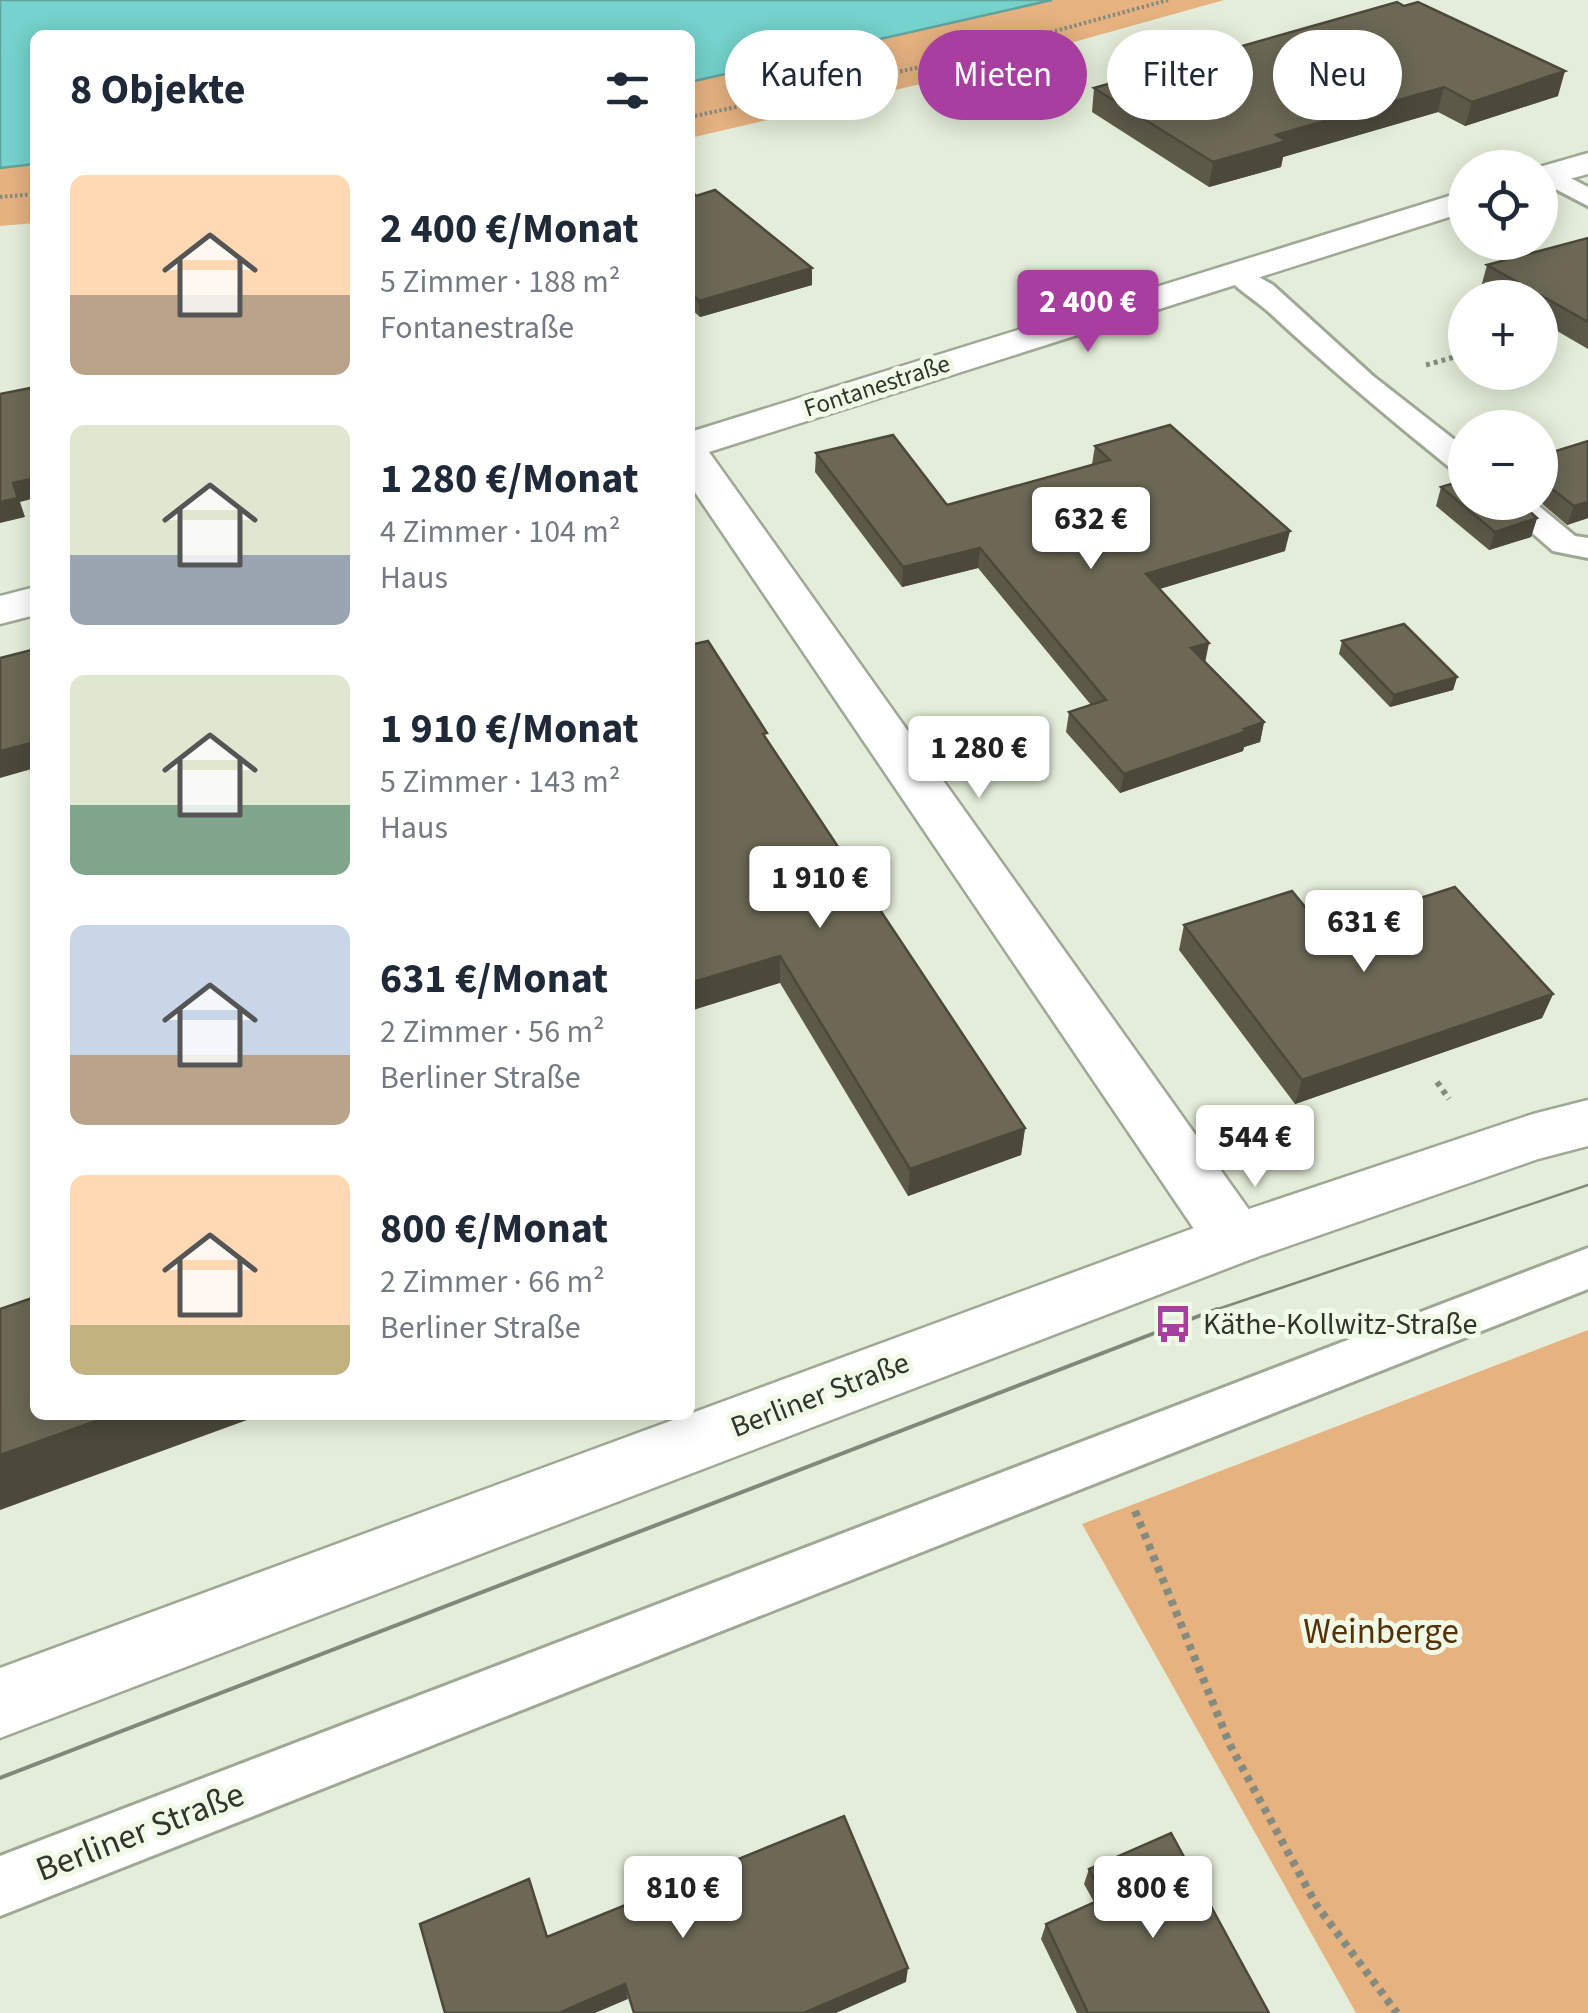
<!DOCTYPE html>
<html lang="de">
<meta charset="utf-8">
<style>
:root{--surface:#fff;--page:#f2f2f3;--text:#1f2937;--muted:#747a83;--accent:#a83e9f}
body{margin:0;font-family:"Source Sans 3",sans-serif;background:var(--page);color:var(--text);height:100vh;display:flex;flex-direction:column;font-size:38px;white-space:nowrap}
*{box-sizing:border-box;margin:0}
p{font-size:32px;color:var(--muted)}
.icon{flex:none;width:55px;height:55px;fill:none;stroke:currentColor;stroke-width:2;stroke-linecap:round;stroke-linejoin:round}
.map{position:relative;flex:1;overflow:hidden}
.sheet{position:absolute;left:30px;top:30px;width:665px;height:1390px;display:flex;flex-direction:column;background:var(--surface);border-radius:15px;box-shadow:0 5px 25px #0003}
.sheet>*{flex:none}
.banner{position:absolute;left:725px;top:30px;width:712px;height:90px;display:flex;gap:20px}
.fabs{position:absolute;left:1448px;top:150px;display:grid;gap:20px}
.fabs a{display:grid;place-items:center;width:110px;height:110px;border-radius:50%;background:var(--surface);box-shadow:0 5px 25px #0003;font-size:50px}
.price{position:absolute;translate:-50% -85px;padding:0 22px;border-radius:10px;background:#fff;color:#222;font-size:32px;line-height:65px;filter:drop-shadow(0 2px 5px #0008)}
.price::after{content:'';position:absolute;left:50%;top:60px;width:30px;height:22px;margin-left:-15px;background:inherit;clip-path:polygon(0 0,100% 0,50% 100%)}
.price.active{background:var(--accent);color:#fff}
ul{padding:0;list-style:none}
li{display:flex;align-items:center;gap:30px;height:250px;padding:0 40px}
li span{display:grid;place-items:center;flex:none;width:280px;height:200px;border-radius:15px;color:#555}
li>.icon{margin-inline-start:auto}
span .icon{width:120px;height:120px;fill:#fffc;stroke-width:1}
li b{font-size:42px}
h2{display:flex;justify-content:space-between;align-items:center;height:120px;padding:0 40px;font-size:42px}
.tag{padding:0 35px;border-radius:45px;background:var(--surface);box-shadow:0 5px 25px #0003;font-size:35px;line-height:90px}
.tag.active{background:var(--accent);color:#fff}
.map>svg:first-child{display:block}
</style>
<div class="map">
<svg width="1588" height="2013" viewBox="0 0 1588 2013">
<rect width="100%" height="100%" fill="#e4edd9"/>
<g fill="#e5b280">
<polygon points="1052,0 1224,0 938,80 690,138 690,82"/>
<polygon points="35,164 35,223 0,226 0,168"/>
<polygon points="1588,1330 1588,2013 1356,2013 1082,1524"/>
</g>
<polygon fill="#75d2cc" stroke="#61a39c" stroke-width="2.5" points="0,0 1052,0 690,82 690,35 35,35 35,164 0,168"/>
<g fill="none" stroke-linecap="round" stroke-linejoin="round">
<g stroke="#9fa895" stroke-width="6">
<g id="lane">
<polygon points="1549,167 1588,187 1588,206 1540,181 1540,169"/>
<path d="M 1238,265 L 1273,285 L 1373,376 L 1465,448 L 1465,474 L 1454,471 C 1391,420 1330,369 1271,314 C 1256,300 1235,289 1224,273 L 1228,267 Z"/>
<polygon points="1497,502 1534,502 1575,536 1588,538 1588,558 1553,551"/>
<polygon points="1588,1248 1588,1289 0,1916 0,1856"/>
</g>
</g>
<g stroke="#9fa895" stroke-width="5">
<g id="street">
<polygon points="1588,153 1588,174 1540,187 1540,168 1536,168"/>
<polygon points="1465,191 1465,212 709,452 1257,1221 1265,1239 1257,1257 1235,1264 1213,1257 690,485 690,432"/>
<polygon points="35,587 35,615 0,624 0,596"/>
</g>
</g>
<g stroke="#9fa895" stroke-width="5">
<polygon id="secondary" points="1588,1100 1588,1146 1538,1159 1257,1257 0,1738 0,1668 1213,1221 1533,1114"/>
</g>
<g stroke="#858b7e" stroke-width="4" stroke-dasharray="2.5 2.5" stroke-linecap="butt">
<polyline points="690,117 939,63 1168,0"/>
<polyline points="0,197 35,194"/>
</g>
<polyline stroke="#858b7e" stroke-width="5" stroke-dasharray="4 4" stroke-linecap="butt" points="1426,365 1465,354"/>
<polyline stroke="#858b7e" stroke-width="6" stroke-dasharray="5 5" stroke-linecap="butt" points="1437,1082 1449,1099"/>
<polyline stroke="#858b7e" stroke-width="8" stroke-dasharray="6 6" stroke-linecap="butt" points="1135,1511 1230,1745 1317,1906 1397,2013"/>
<use href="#lane" fill="#fff" fill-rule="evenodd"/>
<use href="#street" fill="#fff" fill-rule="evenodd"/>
<use href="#secondary" fill="#fff" fill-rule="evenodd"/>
<polyline stroke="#81877a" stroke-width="2.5" points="1209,1312 1588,1185"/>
<polyline stroke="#81877a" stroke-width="4" points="0,1778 1217,1309"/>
</g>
<g fill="#5d5949">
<polygon points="1397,2 1558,96 1465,126 1438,112 1283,157 1281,167 1209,187 1092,112 1094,88"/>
<polygon points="690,189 696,196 812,285 700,317 690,308"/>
<polygon points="1588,238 1588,349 1540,321 1540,298 1499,298 1481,287 1487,265"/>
<polygon points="1588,441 1588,518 1567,525 1540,502 1540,456"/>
<polygon points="1095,446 1285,551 1159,589 1205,663 1264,722 1260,742 1244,747 1243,751 1120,793 1066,732 1069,712 1091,705 978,568 902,587 815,472 816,453 947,505 1092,464"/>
<polygon points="1441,487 1537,518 1531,537 1489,550 1436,506"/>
<polygon points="1342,641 1457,677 1453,690 1390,707 1339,654"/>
<polygon points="767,739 1025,1128 1021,1155 908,1196 780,983"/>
<polygon points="1184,925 1323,929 1553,994 1542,1018 1295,1104 1179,950"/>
<polygon points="1089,1869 1269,2013 1077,2013 1041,1939 1046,1924 1094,1902 1084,1884"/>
</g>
<g fill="#4c493c">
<polygon points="1565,71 1558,96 1465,126 1472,102"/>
<polygon points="1444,87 1438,112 1283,157 1281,167 1209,187 1213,162 1276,135"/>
<polygon points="812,268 812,285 700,317 699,301"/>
<polygon points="35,478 35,498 20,502 25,517 0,523 0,502 13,483"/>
<polygon points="1588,502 1588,518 1567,525 1574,506"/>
<polygon points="1537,518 1531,537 1489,550 1495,532"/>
<polygon points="1290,531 1285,551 1143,594 1146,574"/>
<polygon points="980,548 978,568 902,587 903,567"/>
<polygon points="1209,643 1205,663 1191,648"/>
<polygon points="1457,677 1453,690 1390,707 1394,695"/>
<polygon points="1264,722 1260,742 1244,747 1243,751 1120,793 1124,774"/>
<polygon points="35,742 35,768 0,778 0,751"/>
<polygon points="780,956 780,983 690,1011 690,983"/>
<polygon points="1553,994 1542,1018 1295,1104 1302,1080"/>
<polygon points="1025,1128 1021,1155 908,1196 910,1169"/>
<polygon points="113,1415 261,1415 0,1510 0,1455"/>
<polygon points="908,1968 906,1982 836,2013 804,2013"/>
<polygon points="625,1984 628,1999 595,2013 559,2013"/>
</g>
<g fill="#6c6855" stroke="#4c493c" stroke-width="2.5">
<polygon points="1397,2 1404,6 1418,2 1565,71 1472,102 1444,87 1276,135 1286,141 1213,162 1094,88"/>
<polygon points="690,189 696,196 715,190 812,268 699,301 690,292"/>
<polygon points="1588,238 1588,322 1487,265"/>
<polygon points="35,387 35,478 13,483 18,498 0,502 0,394"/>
<polygon points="1170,425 1290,531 1146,574 1209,643 1191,648 1264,722 1244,729 1247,731 1124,774 1069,712 1106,700 980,548 903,567 816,453 893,435 947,505 1110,460 1095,446"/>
<polygon points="1588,441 1588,502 1574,506 1542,481 1540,481 1540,456"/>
<polygon points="1465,480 1465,502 1519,502 1537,518 1495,532 1441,487"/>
<polygon points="1404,624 1457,677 1394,695 1342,641"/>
<polygon points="708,641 767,733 763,734 1025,1128 910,1169 780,956 690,983 690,645"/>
<polygon points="35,649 35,742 0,751 0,658"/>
<polygon points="1455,887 1553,994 1302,1080 1184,925 1292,891 1323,929"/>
<polygon points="35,1297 35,1415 113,1415 0,1455 0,1309"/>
<polygon points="844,1816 908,1968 804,2013 634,2013 625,1984 559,2013 445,2013 420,1924 529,1879 547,1937"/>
<polygon points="1171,1833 1269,2013 1088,2013 1046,1924 1104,1898 1089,1869"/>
</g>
<defs>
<g id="bus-bare" transform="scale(3)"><path d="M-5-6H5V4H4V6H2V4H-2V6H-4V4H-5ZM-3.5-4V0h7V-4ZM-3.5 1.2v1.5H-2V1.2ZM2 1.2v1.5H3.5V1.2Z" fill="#a83e9f" stroke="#f1fae6" stroke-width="2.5" paint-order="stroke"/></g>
</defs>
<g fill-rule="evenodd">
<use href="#bus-bare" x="1173" y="1324"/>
</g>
<g text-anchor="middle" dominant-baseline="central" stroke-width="10" stroke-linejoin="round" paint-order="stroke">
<g font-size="25" fill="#31352d" stroke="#f1fae6">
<text transform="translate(877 386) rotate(-18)">Fontanestraße</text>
</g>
<g font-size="30" fill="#31352d" stroke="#f1fae6" text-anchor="start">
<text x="1203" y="1324">Käthe-Kollwitz-Straße</text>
</g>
<g font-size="30" fill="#31352d" stroke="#f1fae6">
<text transform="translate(820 1395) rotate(-21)">Berliner Straße</text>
</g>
<g font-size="35" fill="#54320a" stroke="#f1fae6">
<text x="1381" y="1632">Weinberge</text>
</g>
<g font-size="35" fill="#31352d" stroke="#f1fae6">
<text transform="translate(140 1832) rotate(-21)">Berliner Straße</text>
</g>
</g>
</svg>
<div class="fabs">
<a><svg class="icon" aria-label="locate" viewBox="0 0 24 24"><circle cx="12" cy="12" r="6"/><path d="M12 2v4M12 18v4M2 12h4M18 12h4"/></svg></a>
<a>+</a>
<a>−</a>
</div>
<b class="price active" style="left:1088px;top:355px">2 400 €</b>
<b class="price" style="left:1091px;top:572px">632 €</b>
<b class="price" style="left:979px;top:801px">1 280 €</b>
<b class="price" style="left:820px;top:931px">1 910 €</b>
<b class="price" style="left:1364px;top:975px">631 €</b>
<b class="price" style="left:1255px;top:1190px">544 €</b>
<b class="price" style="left:683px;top:1941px">810 €</b>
<b class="price" style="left:1153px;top:1941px">800 €</b>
<div class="banner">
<a class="tag">Kaufen</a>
<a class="tag active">Mieten</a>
<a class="tag">Filter</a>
<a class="tag">Neu</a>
</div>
<section class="sheet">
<h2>8 Objekte<svg class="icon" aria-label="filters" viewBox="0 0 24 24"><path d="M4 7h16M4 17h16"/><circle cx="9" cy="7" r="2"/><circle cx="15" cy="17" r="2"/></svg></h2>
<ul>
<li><span style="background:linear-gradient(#ffd9b3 60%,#b9a48a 0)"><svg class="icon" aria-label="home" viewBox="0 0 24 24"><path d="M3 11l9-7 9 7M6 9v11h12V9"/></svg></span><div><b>2 400 €/Monat</b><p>5 Zimmer · 188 m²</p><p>Fontanestraße</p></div></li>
<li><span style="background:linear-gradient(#dfe7d0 65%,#9aa5b1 0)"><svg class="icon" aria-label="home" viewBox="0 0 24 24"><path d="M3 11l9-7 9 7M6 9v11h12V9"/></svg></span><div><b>1 280 €/Monat</b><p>4 Zimmer · 104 m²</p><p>Haus</p></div></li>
<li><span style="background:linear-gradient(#dfe7d0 65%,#7fa58c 0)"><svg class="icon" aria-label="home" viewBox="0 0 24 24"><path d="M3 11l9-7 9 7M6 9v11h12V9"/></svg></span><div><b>1 910 €/Monat</b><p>5 Zimmer · 143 m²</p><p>Haus</p></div></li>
<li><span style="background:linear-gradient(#c9d6e8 65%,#b9a48a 0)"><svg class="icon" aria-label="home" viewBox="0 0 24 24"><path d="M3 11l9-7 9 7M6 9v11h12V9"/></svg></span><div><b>631 €/Monat</b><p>2 Zimmer · 56 m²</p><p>Berliner Straße</p></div></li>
<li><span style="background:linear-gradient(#ffd9b3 75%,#c2b280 0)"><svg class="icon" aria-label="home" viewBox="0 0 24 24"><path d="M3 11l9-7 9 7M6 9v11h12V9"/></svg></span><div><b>800 €/Monat</b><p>2 Zimmer · 66 m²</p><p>Berliner Straße</p></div></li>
</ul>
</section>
</div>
